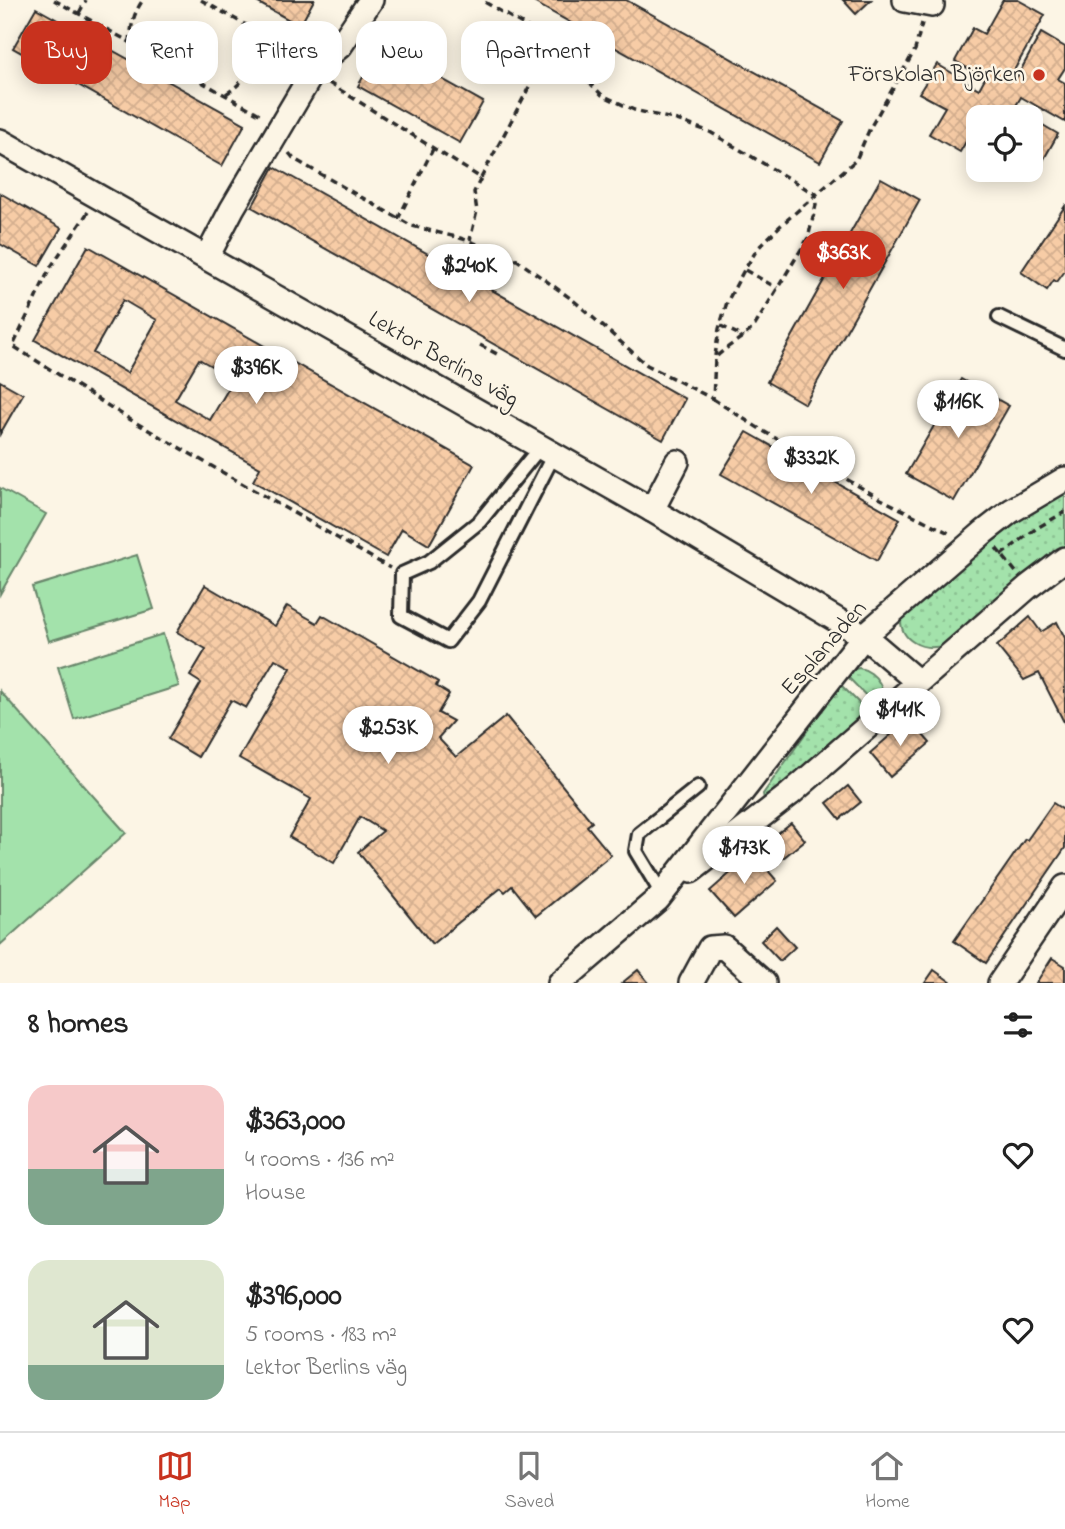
<!DOCTYPE html>
<meta charset="utf-8">
<style>
:root{--surface:#fff;--page:#f6f6f6;--text:#222;--muted:#767676;--line:#e0e0e0;--accent:#c8321e}
body{margin:0;font-family:"Indie Flower",sans-serif;background:var(--page);color:var(--text);height:100vh;display:flex;flex-direction:column;font-size:26px;white-space:nowrap}
*{box-sizing:border-box;margin:0}
p{font-size:23px;color:var(--muted)}
.icon{flex:none;width:38px;height:38px;fill:none;stroke:currentColor;stroke-width:2;stroke-linecap:round;stroke-linejoin:round}
.map{position:relative;height:983px;overflow:hidden}
.panel{display:flex;flex-direction:column;background:var(--surface);flex:1}
.panel>*{flex:none}
.guide{position:absolute;left:21px;top:21px;width:700px;height:63px;display:flex;gap:14px}
.controls{position:absolute;left:966px;top:105px;display:grid;gap:14px}
.controls a{display:grid;place-items:center;width:77px;height:77px;border-radius:14px;background:var(--surface);box-shadow:0 4px 18px #0003;font-size:35px}
.price{position:absolute;translate:-50% -60px;padding:0 16px;border-radius:24px;background:#fff;color:#222;font-size:23px;line-height:46px;filter:drop-shadow(0 2px 4px #0008)}
.price::after{content:'';position:absolute;left:50%;top:42px;width:21px;height:16px;margin-left:-10px;background:inherit;clip-path:polygon(0 0,100% 0,50% 100%)}
.price.on{background:var(--accent);color:#fff}
ul{padding:0;list-style:none}
li{display:flex;align-items:center;gap:21px;height:175px;padding:0 28px}
li span{display:grid;place-items:center;flex:none;width:196px;height:140px;border-radius:21px;color:#555}
li>.icon{margin-inline-start:auto}
span .icon{width:84px;height:84px;fill:#fffc;stroke-width:1}
li b{font-size:30px}
h2{display:flex;justify-content:space-between;align-items:center;height:84px;padding:0 28px;font-size:30px}
.tag{padding:0 24px;border-radius:21px;background:var(--surface);box-shadow:0 4px 18px #0003;font-size:24px;line-height:63px}
.tag.on{background:var(--accent);color:#fff}
.menu{display:flex;justify-content:space-around;align-items:center;height:98px;border-top:2px solid var(--line);background:var(--surface);font-size:19px;color:var(--muted)}
.menu a{display:grid;justify-items:center;gap:4px}
.menu .on{color:var(--accent)}
.map>svg:first-child{display:block}
</style>
<div class="map">
<svg width="1065" height="983" viewBox="0 0 1065 983">
<defs>
<pattern id="green-dots" width="8" height="8" patternUnits="userSpaceOnUse" patternTransform="scale(1.75)"><rect width="8" height="8" fill="#a3e2ab"/><path d="M2 2h.1M6 6h.1" fill="none" stroke="#8cc293" stroke-width="1.8" stroke-linecap="round"/></pattern>
<pattern id="building-cross-hatch" width="8" height="8" patternUnits="userSpaceOnUse" patternTransform="scale(1.75)"><rect width="8" height="8" fill="#f7cca6"/><path d="M0 0l8 8M0 8l8-8" fill="none" stroke="#d4af8f"/></pattern>
</defs>
<rect width="100%" height="100%" fill="#fcf5e5"/>
<filter id="ink" filterUnits="userSpaceOnUse"><feTurbulence type="fractalNoise" baseFrequency=".0143" numOctaves="2"/><feDisplacementMap in="SourceGraphic" scale="14" xChannelSelector="R" yChannelSelector="G"/><feConvolveMatrix kernelMatrix="1 2 1 2 8 2 1 2 1" color-interpolation-filters="sRGB"/></filter>
<g filter="url(#ink)">
<g fill="url(#green-dots)" stroke="#67866b" stroke-width="2">
<path d="M 1065,488 L 1065,547 L 945,645 C 923,652 898,641 901,614 L 999,530 Z"/>
<path d="M 859,668 C 876,671 891,692 876,706 L 846,675 L 851,670 Z"/>
<polygon points="840,684 866,710 867,715 768,799 764,799 763,794"/>
</g>
<g fill="#a3e2ab" stroke="#67866b" stroke-width="2">
<polygon points="0,488 46,514 0,594"/>
<polygon points="137,555 154,609 49,641 32,587"/>
<polygon points="163,634 179,686 74,719 58,667"/>
<polygon points="0,691 126,833 0,945"/>
</g>
<g fill="url(#building-cross-hatch)" stroke="#2b2b2b" stroke-width="2" fill-rule="evenodd">
<polygon points="253,0 314,0 300,26"/>
<polygon points="530,0 626,0 843,121 820,162"/>
<polygon points="843,0 871,0 856,14"/>
<polygon points="1003,0 1018,0 1045,15 1012,74 1017,77 1041,33 1065,47 1065,68 1058,79 1065,83 1065,122 1021,97 1014,109 1029,117 994,117 997,113 986,107 960,152 929,134 945,107 919,93 937,64 979,89 985,78 955,61 973,28 984,34"/>
<polygon points="36,8 245,124 222,166 13,48"/>
<polygon points="381,45 483,102 460,143 358,86"/>
<polygon points="1031,118 1058,134 1041,164 1031,158"/>
<polygon points="978,146 978,166 970,161"/>
<polygon points="274,167 685,399 663,440 252,207"/>
<polygon points="985,170 1002,170 998,177"/>
<polygon points="881,178 920,200 805,404 767,382"/>
<polygon points="0,193 61,228 39,266 0,244"/>
<polygon points="1065,206 1065,271 1057,282 1054,280 1047,290 1021,272"/>
<path d="M 88,246 L 474,465 L 429,545 L 402,529 L 386,557 L 253,481 L 260,468 L 35,340 ZM 123,300 L 157,320 L 127,373 L 93,353 ZM 199,359 L 234,379 L 210,420 L 175,400 Z"/>
<polygon points="961,379 1009,406 954,501 906,474"/>
<polygon points="0,381 23,394 0,434"/>
<polygon points="747,432 900,519 877,561 721,474"/>
<polygon points="205,585 275,626 287,606 317,623 322,615 438,682 436,686 449,694 438,713 453,721 438,738 456,757 506,716 592,822 587,826 611,855 536,916 512,886 505,892 501,888 432,944 358,852 383,831 360,817 334,863 289,837 311,799 239,758 291,668 275,659 246,708 231,700 198,757 168,739 201,683 190,676 206,649 177,632"/>
<polygon points="1030,617 1041,632 1057,622 1065,638 1065,724 1039,673 1024,680 997,646"/>
<polygon points="909,719 930,743 890,777 870,753"/>
<polygon points="848,786 861,802 840,819 827,803"/>
<polygon points="1053,803 1065,811 1065,848 986,963 954,941 1025,839 1027,840"/>
<polygon points="791,823 805,840 783,858 769,840"/>
<polygon points="753,853 777,881 734,918 710,891"/>
<polygon points="776,926 795,947 780,961 761,941"/>
<polygon points="1052,958 1065,966 1065,983 1036,983"/>
<polygon points="638,970 649,983 622,983"/>
<polygon points="934,970 952,983 925,983"/>
</g>
<g fill="none" stroke-linecap="round" stroke-linejoin="round">
<g stroke="#2b2b2b" stroke-width="18">
<g id="service">
<polyline points="999,317 1065,349"/>
<polyline points="541,446 480,521 429,562 402,574 401,616 448,641 479,601 554,454"/>
<polyline points="662,894 636,851 639,834 698,787"/>
</g>
</g>
<g stroke="#2b2b2b" stroke-width="28">
<g id="minor">
<polyline points="905,0 932,5 931,0"/>
<polyline points="0,141 652,510 864,636 918,682"/>
<polyline points="207,257 232,209 317,65 340,46 371,0"/>
<polyline points="652,510 677,462"/>
<polyline points="691,871 790,794 1028,587 1065,559"/>
<polyline points="560,983 658,899 864,636 984,532 1011,511 1065,479"/>
<polyline points="691,983 710,948 724,947 764,983"/>
<polyline points="1000,983 1065,887"/>
</g>
</g>
<g stroke="#2b2b2b" stroke-width="3.5" stroke-dasharray="7 5" stroke-linecap="butt">
<polyline points="54,0 263,116"/>
<polyline points="201,0 300,55"/>
<polyline points="79,13 86,0"/>
<path d="M 130,43 C 131,26 133,14 143,0"/>
<polyline points="537,72 556,74 574,66"/>
<polyline points="329,83 481,178 474,192 477,211 470,240"/>
<path d="M 226,94 C 249,79 259,60 258,32"/>
<path d="M 289,153 L 294,159 L 412,226 L 460,238 L 510,255 L 573,300 L 647,365 L 713,399 L 715,358 C 727,346 742,339 754,327 L 808,238 L 816,205 L 815,194 L 710,132 L 677,120 L 634,110 L 602,95 L 543,36 L 481,0"/>
<path d="M 481,178 L 537,72 C 532,59 536,48 543,36"/>
<polyline points="88,212 50,268 13,346 131,420 390,568"/>
<polyline points="398,219 433,149"/>
<polyline points="745,270 777,288"/>
<polyline points="721,326 744,337"/>
<polyline points="480,345 499,355"/>
<polyline points="715,356 719,329 727,302 743,272 758,248 779,227 856,160 870,128 915,50 922,23"/>
<polyline points="713,399 763,431 879,498 951,534"/>
<polyline points="996,548 1016,572"/>
<polyline points="1001,555 1037,528 1065,512"/>
</g>
<use href="#service" stroke="#fcf5e5" stroke-width="12"/>
<use href="#minor" stroke="#fcf5e5" stroke-width="23"/>
</g>
</g>
<circle fill="#c8321e" stroke="#fcf5e5" stroke-width="2.5" cx="1039" cy="75" r="7"/>
<g text-anchor="middle" dominant-baseline="central" stroke-width="5" stroke-linejoin="round" paint-order="stroke">
<g font-size="24" fill="#2b2b2b" stroke="#fcf5e5" text-anchor="end">
<text x="1025" y="75">Förskolan Björken</text>
</g>
<g font-size="24" fill="#2b2b2b" stroke="#fcf5e5">
<text transform="translate(443 360) rotate(30)">Lektor Berlins väg</text>
<text transform="translate(825 649) rotate(-49)">Esplanaden</text>
</g>
</g>
</svg>
<div class="controls">
<a><svg class="icon" aria-label="locate" viewBox="0 0 24 24"><circle cx="12" cy="12" r="6"/><path d="M12 2v4M12 18v4M2 12h4M18 12h4"/></svg></a>
</div>
<b class="price on" style="left:843px;top:291px">$363K</b>
<b class="price" style="left:469px;top:304px">$240K</b>
<b class="price" style="left:256px;top:406px">$396K</b>
<b class="price" style="left:958px;top:440px">$116K</b>
<b class="price" style="left:811px;top:496px">$332K</b>
<b class="price" style="left:900px;top:748px">$141K</b>
<b class="price" style="left:388px;top:766px">$253K</b>
<b class="price" style="left:744px;top:886px">$173K</b>
<div class="guide">
<a class="tag on">Buy</a>
<a class="tag">Rent</a>
<a class="tag">Filters</a>
<a class="tag">New</a>
<a class="tag">Apartment</a>
</div>
</div>
<section class="panel">
<h2>8 homes<svg class="icon" aria-label="filters" viewBox="0 0 24 24"><path d="M4 7h16M4 17h16"/><circle cx="9" cy="7" r="2"/><circle cx="15" cy="17" r="2"/></svg></h2>
<ul>
<li><span style="background:linear-gradient(#f6c9c9 60%,#7fa58c 0)"><svg class="icon" aria-label="home" viewBox="0 0 24 24"><path d="M3 11l9-7 9 7M6 9v11h12V9"/></svg></span><div><b>$363,000</b><p>4 rooms · 136 m²</p><p>House</p></div><svg class="icon" aria-label="heart" viewBox="0 0 24 24"><path d="M12 20l-8-8c-3-5 5-10 8-4 3-6 11-1 8 4z"/></svg></li>
<li><span style="background:linear-gradient(#dfe7d0 75%,#7fa58c 0)"><svg class="icon" aria-label="home" viewBox="0 0 24 24"><path d="M3 11l9-7 9 7M6 9v11h12V9"/></svg></span><div><b>$396,000</b><p>5 rooms · 183 m²</p><p>Lektor Berlins väg</p></div><svg class="icon" aria-label="heart" viewBox="0 0 24 24"><path d="M12 20l-8-8c-3-5 5-10 8-4 3-6 11-1 8 4z"/></svg></li>
</ul>
</section>
<nav class="menu">
<a class="on"><svg class="icon" aria-label="map" viewBox="0 0 24 24"><path d="M3 6l6-2 6 2 6-2v14l-6 2-6-2-6 2zM9 4v14M15 6v14"/></svg>Map</a>
<a><svg class="icon" aria-label="saved" viewBox="0 0 24 24"><path d="M7 4h10v16l-5-4-5 4z"/></svg>Saved</a>
<a><svg class="icon" aria-label="home" viewBox="0 0 24 24"><path d="M3 11l9-7 9 7M6 9v11h12V9"/></svg>Home</a>
</nav>
